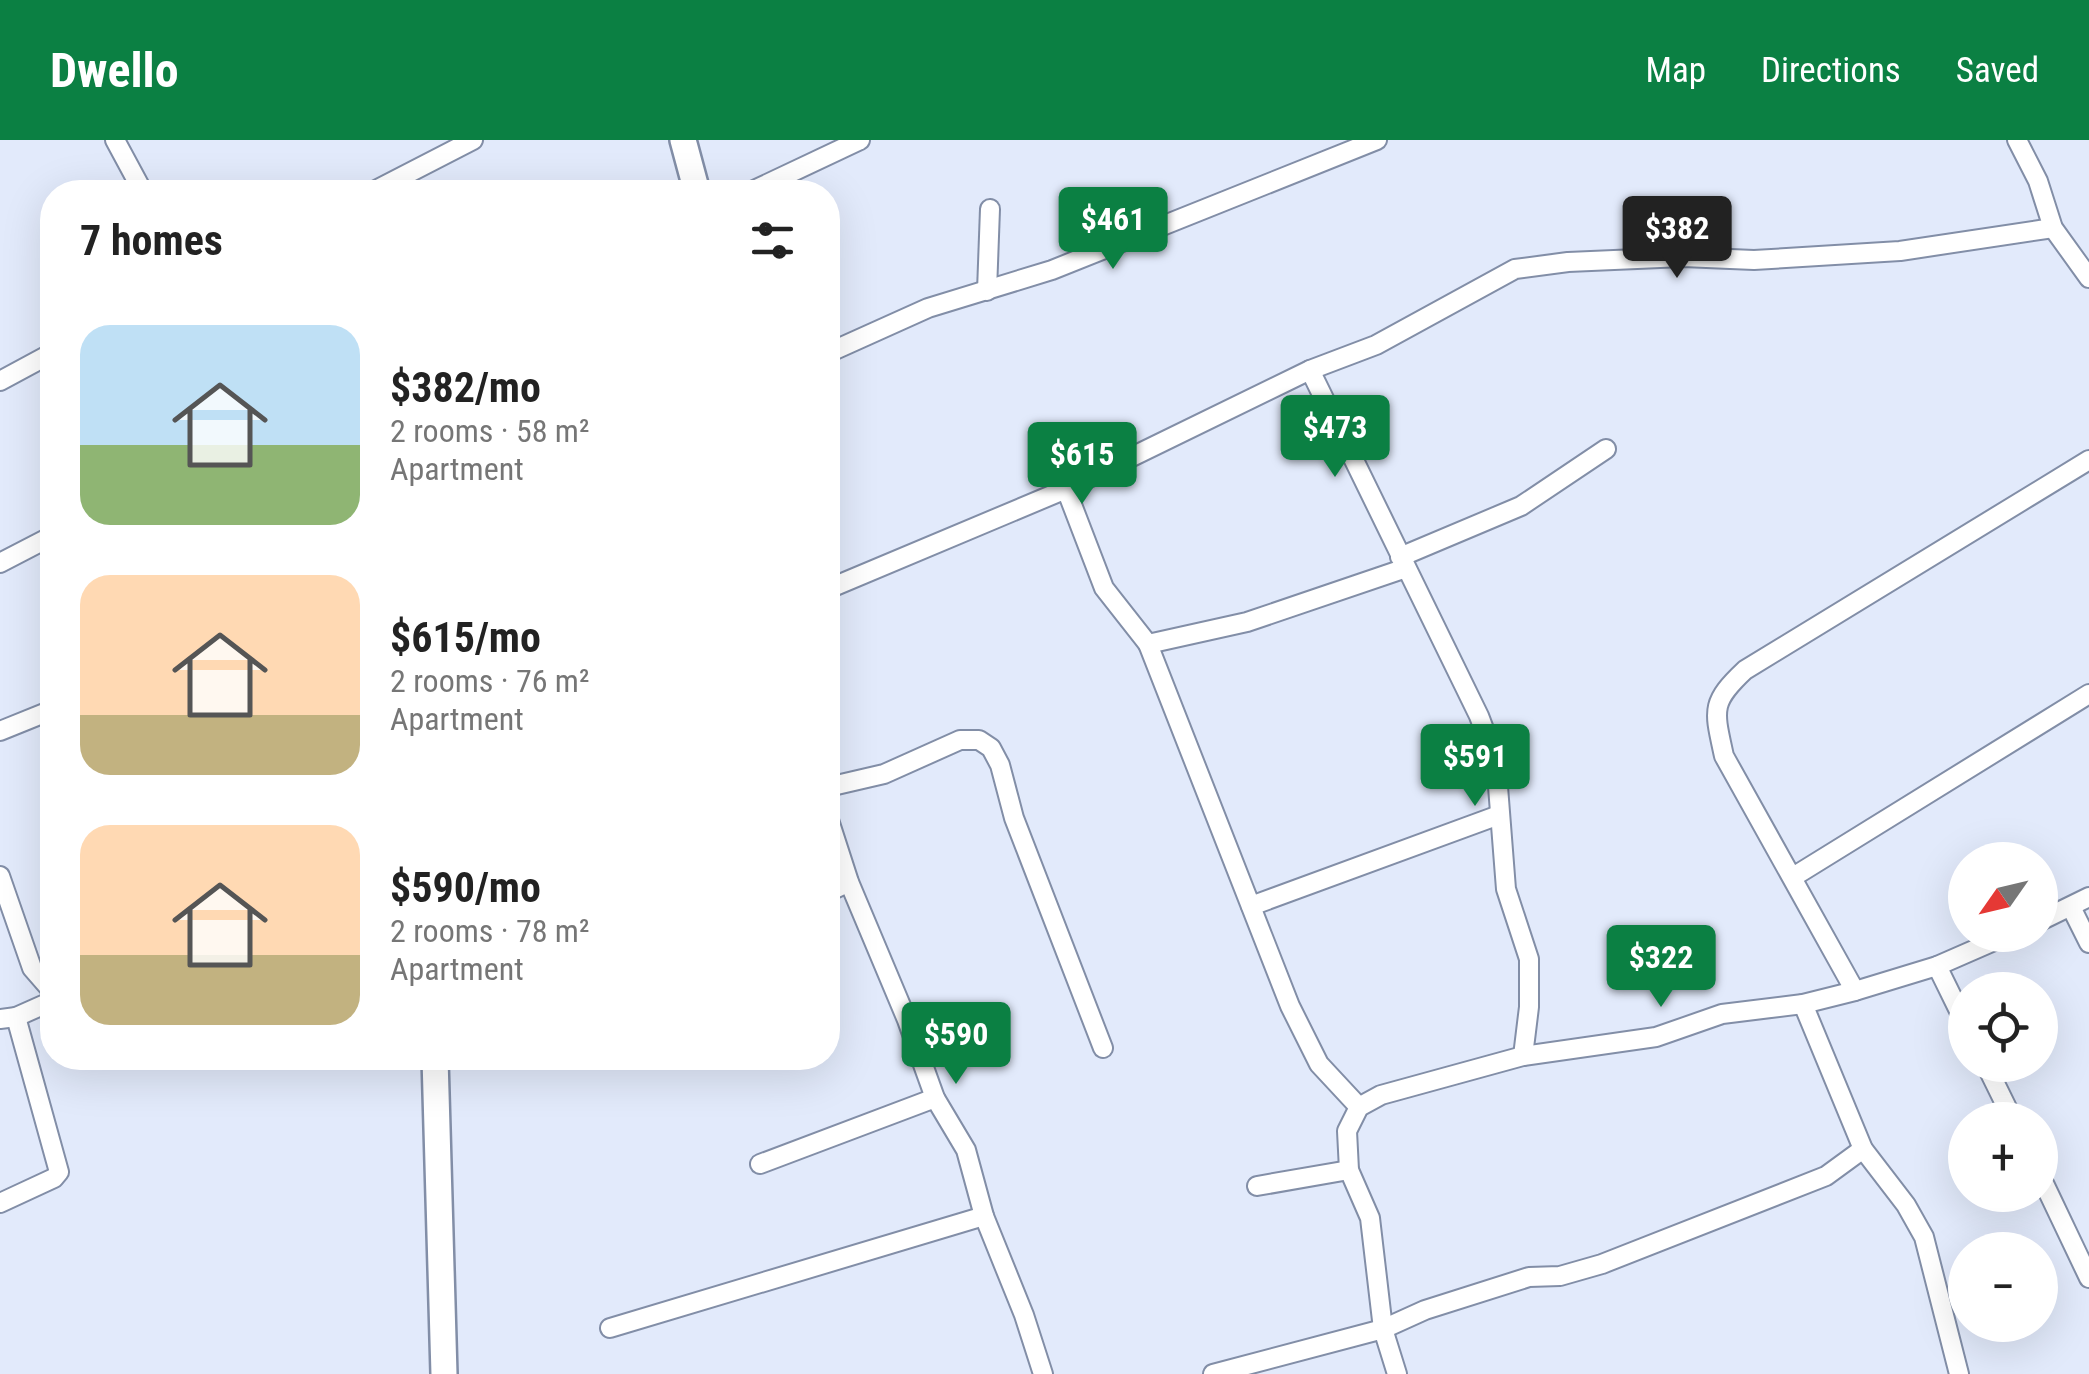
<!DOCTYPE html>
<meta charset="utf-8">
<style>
:root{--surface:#fff;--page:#f6f6f6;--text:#222;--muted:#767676;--accent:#0b8043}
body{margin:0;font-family:"Roboto Condensed",sans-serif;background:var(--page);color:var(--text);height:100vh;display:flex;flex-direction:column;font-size:38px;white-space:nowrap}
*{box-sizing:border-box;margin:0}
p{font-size:32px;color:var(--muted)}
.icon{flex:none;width:55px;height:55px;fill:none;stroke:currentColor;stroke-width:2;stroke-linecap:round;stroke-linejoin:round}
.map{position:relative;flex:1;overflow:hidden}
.details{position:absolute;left:40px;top:40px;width:800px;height:890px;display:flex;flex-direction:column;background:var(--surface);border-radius:40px;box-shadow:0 10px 40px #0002}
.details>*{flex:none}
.needle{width:65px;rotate:236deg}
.tools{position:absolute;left:1948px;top:702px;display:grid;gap:20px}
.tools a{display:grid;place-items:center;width:110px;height:110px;border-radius:50%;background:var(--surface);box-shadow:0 10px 40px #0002;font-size:50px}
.price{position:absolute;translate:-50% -85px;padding:0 22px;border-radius:10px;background:var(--accent);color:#fff;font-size:32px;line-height:65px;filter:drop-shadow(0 2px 5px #0008)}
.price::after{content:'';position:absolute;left:50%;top:60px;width:30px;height:22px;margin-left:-15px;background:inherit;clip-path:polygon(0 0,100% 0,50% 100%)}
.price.on{background:#222;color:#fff}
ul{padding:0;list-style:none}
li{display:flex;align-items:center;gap:30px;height:250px;padding:0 40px}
li span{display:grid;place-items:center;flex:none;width:280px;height:200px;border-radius:30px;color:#555}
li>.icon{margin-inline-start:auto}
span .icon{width:120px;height:120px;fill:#fffc;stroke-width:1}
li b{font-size:42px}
h2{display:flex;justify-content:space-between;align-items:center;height:120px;padding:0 40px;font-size:42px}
header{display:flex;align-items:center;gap:60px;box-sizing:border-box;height:140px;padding:0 50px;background:var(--accent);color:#fff}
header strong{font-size:48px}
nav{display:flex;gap:55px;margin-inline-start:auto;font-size:35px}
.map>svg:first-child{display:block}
</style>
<header>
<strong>Dwello</strong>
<nav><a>Map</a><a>Directions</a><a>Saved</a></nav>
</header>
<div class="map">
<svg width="2089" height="1234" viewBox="0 0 2089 1234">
<rect width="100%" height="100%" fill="#e2eafb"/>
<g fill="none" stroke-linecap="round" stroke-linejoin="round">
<g stroke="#828ea7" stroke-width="22">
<g id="street">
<polyline points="115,0 143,52"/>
<polyline points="2017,0 2038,41 2053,88 2089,138"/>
<polyline points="372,52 473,0"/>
<polyline points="750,52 860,0"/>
<polyline points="987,151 990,69"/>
<polyline points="828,213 928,168 1052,130 1377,0"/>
<polyline points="1310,230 1479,576 1496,621 1506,749 1529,819 1529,867 1523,916"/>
<polyline points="0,241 52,213"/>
<polyline points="1066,349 1104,448 1148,504 1290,866 1319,924 1359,967"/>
<polyline points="1400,417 1521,366 1606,309"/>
<polyline points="0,423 52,396"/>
<polyline points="828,449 1066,349 1310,230 1376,205 1515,129 1568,122 1683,117 1754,120 1900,111 2053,88"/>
<polyline points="1148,504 1247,482 1406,428"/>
<polyline points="0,591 52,570"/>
<polyline points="828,647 884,634 960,600 979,600 991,608 1000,625 1014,678 1103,908"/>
<polyline points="828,677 849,742 907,880 935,958 966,1010 984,1076 1024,1175 1043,1234"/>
<polyline points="0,736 32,828 52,851"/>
<polyline points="1793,737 2089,554"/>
<polyline points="828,752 849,742"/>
<polyline points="1251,766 1499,675"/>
<polyline points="2071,767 2089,803"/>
<polyline points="2040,781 2089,757"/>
<polyline points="1937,826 1965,883"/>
<path d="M 1855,851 L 1724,616 C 1714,570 1710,563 1745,530 L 2089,320"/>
<polyline points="1803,864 1863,1009 1906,1065 1924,1097 1959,1234"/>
<polyline points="0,879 16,877 52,861"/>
<polyline points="1986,925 2013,980"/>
<polyline points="760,1024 935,958"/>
<polyline points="2040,1035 2089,1138"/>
<polyline points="1257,1046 1349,1030"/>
<polyline points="0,1063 54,1038 59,1032 16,877"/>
<polyline points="610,1188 984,1076"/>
<polyline points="1213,1234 1383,1189 1425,1170 1529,1137 1560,1136 1602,1124 1826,1036 1863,1009"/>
<polyline points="1397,1234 1383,1189 1370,1078 1349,1030 1347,991 1359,967 1381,955 1523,916 1656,897 1722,874 1803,864 1855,851 1937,826 2008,795"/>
</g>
</g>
<g stroke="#828ea7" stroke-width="30">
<g id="secondary">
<polyline points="683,0 697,52"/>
<polyline points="435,918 444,1234"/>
</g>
</g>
<use href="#street" stroke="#fff" stroke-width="18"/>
<use href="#secondary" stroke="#fff" stroke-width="25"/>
</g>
</svg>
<div class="tools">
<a><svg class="needle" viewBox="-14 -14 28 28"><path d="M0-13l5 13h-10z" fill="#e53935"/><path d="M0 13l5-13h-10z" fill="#767676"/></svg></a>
<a><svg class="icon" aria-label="locate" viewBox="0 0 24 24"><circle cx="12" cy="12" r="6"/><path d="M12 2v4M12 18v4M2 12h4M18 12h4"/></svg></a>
<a>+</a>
<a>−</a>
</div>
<b class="price" style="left:1113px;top:132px">$461</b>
<b class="price on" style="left:1677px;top:141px">$382</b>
<b class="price" style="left:1335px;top:340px">$473</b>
<b class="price" style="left:1082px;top:367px">$615</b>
<b class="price" style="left:1475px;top:669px">$591</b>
<b class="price" style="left:1661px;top:870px">$322</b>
<b class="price" style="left:956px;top:947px">$590</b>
<section class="details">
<h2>7 homes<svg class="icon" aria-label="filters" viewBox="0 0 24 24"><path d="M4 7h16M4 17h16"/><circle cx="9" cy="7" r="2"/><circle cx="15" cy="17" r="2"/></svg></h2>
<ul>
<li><span style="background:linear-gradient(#bfe0f5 60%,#8fb573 0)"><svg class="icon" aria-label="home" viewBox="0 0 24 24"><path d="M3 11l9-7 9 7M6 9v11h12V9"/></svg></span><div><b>$382/mo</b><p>2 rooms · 58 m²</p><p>Apartment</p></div></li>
<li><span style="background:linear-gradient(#ffd9b3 70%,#c2b280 0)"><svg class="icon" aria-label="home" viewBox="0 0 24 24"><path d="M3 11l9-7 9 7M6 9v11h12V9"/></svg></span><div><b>$615/mo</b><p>2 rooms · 76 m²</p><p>Apartment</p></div></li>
<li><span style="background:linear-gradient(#ffd9b3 65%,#c2b280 0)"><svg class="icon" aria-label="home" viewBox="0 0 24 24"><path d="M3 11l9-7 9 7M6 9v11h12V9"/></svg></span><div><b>$590/mo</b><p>2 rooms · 78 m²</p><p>Apartment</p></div></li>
</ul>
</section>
</div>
